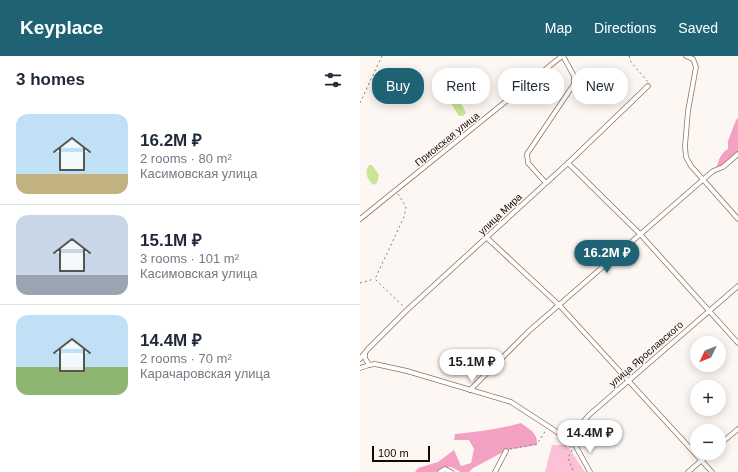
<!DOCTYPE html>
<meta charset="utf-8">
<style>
:root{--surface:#fff;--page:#f6f6f7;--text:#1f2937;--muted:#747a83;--line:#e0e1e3;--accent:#1e6274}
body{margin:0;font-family:Helvetica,sans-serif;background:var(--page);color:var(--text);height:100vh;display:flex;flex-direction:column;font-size:15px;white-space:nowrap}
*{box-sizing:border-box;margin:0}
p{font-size:13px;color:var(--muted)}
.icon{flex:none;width:22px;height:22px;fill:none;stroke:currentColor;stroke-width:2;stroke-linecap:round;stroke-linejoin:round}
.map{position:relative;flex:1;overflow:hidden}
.details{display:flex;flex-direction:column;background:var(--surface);width:360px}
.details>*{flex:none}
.hud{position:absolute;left:12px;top:12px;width:306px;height:36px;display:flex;gap:8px}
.needle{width:26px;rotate:227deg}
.buttons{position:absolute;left:330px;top:280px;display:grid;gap:8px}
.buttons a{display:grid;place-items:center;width:36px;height:36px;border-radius:50%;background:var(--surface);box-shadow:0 2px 10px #0003;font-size:20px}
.scale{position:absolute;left:12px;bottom:10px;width:58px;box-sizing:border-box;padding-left:4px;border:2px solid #120904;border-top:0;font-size:11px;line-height:14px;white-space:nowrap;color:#120904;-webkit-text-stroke:3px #fdf7f3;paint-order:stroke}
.price{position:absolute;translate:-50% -34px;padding:0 9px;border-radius:14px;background:#fff;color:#222;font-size:13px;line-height:26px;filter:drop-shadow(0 1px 2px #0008)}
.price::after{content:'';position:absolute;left:50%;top:24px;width:12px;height:9px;margin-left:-6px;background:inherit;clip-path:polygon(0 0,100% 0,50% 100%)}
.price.selected{background:var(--accent);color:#fff}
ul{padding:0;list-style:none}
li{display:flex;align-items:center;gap:12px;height:100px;padding:0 16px}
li+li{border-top:1px solid var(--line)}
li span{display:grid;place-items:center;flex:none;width:112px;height:80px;border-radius:12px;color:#555}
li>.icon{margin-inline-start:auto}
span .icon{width:48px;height:48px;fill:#fffc;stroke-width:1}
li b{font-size:17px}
h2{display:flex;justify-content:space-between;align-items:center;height:48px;padding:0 16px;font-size:17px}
.pill{padding:0 14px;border-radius:16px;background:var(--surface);box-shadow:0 2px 10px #0003;font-size:14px;line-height:36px}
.pill.selected{background:var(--accent);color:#fff}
header{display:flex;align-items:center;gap:24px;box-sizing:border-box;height:56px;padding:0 20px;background:var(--accent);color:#fff}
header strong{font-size:19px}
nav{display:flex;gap:22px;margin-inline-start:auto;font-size:14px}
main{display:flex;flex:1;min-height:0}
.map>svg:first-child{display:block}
</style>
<header>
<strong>Keyplace</strong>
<nav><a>Map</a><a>Directions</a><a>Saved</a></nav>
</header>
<main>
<section class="details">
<h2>3 homes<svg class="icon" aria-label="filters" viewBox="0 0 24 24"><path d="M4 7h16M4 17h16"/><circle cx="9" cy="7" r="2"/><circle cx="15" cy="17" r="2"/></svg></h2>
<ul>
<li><span style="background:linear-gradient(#bfe0f5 75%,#c2b280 0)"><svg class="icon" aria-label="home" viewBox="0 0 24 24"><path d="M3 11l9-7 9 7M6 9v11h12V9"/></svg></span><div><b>16.2M ₽</b><p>2 rooms · 80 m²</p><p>Касимовская улица</p></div></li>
<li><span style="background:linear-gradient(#c9d6e8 75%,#9aa5b1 0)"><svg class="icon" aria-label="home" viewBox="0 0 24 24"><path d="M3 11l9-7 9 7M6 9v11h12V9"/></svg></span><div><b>15.1M ₽</b><p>3 rooms · 101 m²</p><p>Касимовская улица</p></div></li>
<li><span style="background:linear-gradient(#bfe0f5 65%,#8fb573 0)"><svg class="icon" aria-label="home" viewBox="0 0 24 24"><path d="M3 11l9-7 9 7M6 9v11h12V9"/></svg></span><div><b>14.4M ₽</b><p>2 rooms · 70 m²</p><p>Карачаровская улица</p></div></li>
</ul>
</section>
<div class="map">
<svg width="378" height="416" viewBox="0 0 378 416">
<rect width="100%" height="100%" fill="#fdf7f3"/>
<polygon fill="#fcc0d7" points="192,389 205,389 211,395 225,416 185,416"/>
<g fill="#f3a1c2">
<path d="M 378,62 L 378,96 L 366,107 L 357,111 C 358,104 362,96 368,93 L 368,85 L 376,64 Z"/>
<path d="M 161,367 C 170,374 178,377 177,389 L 147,394 L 113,412 L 109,416 L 101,416 L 91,411 L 85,411 L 76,416 L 55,416 L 58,412 L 78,406 L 94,394 L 101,410 L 111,407 L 114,393 L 109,384 L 94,384 L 95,378 C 118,376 140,373 161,367 Z"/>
</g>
<g fill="#cbe596">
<path d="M 79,18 C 83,21 105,52 106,57 L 103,60 L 99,60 L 90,46 L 72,27 L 77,19 Z"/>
<path d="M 9,109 L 12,109 L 19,119 L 17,127 L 13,129 C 7,123 4,116 9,109 Z"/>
</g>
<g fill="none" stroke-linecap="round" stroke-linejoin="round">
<g stroke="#8b7360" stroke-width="5.5">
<g id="minor">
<polyline points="326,0 333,3 336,11 328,55 325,90 326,101 331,110 378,163"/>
<polyline points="208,107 280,178 378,287"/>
<polyline points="185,126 168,107 167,98 214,28 214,20 203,0"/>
<polyline points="0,163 202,0"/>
<polyline points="126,181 200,250 352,416"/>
<polyline points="5,298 5,302 9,309"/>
<polyline points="0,303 8,293 47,254 208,107 288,30"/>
<polyline points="0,312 9,309 15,308 47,315 151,346 214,387 230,416"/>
<polyline points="110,334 169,275 353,115 363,111 378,98"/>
<polyline points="214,387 219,371 229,359 378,230"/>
<polyline points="359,389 378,373"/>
<polyline points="80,416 85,413 91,416"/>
<polyline points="135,416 146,395"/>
<polyline points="328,416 350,397"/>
</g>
</g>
<g stroke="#857d79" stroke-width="1" stroke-dasharray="2 3" stroke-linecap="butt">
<polyline points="269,0 271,6 288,26"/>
<polyline points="0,47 22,0"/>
<polyline points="38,138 46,151 44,161 15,223 44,251"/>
<polyline points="0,227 14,223"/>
<polyline points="201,384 213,393"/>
<polyline points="150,393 177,388 186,374"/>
<polyline points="212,394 208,402 213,414 212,416"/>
</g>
<use href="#minor" stroke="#fff" stroke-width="4"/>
</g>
<g text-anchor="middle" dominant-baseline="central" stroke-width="3" stroke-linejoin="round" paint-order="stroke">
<g font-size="10" fill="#120904" stroke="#fdf7f3">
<text transform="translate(87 83) rotate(-39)">Приокская улица</text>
<text transform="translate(140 158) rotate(-43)">улица Мира</text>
<text transform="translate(286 298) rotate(-41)">улица Ярославского</text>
</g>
</g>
</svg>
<div class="buttons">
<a><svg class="needle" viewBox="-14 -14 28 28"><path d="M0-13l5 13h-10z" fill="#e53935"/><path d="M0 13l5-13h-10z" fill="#747a83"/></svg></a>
<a>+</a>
<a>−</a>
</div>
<div class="scale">100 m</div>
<b class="price selected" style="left:247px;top:218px">16.2M ₽</b>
<b class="price" style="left:112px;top:327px">15.1M ₽</b>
<b class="price" style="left:230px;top:398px">14.4M ₽</b>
<div class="hud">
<a class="pill selected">Buy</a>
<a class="pill">Rent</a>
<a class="pill">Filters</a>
<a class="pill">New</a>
</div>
</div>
</main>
